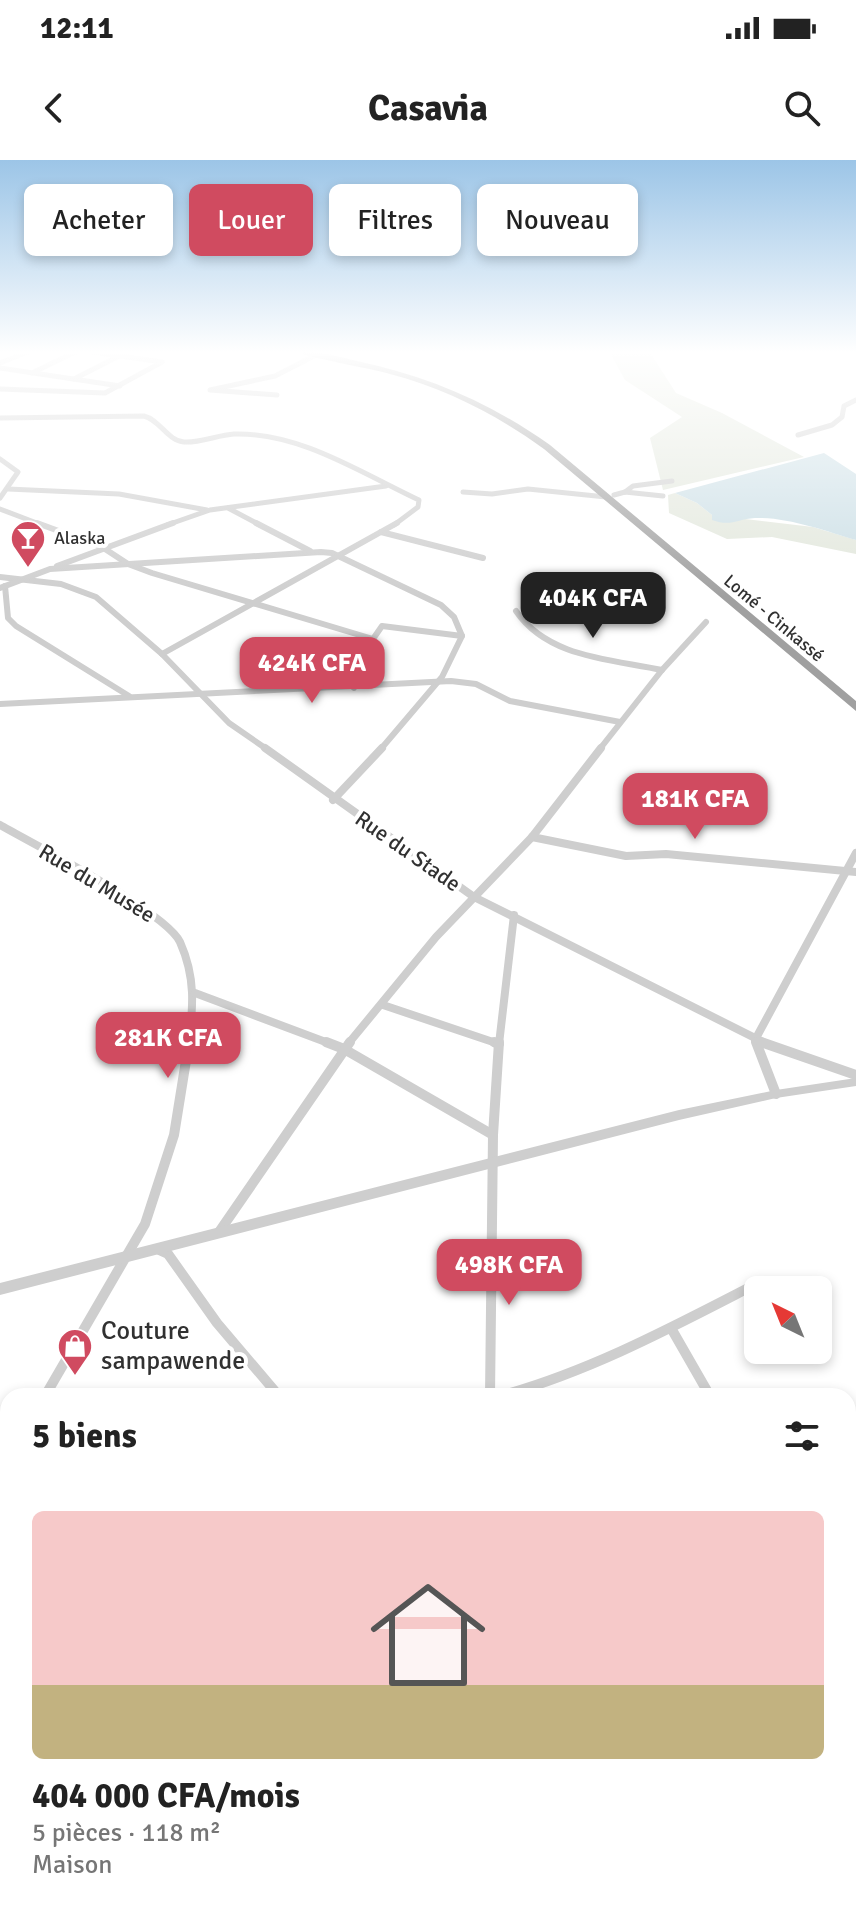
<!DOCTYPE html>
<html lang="fr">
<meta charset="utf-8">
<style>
:root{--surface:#fff;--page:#f2f2f2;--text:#222;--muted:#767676;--line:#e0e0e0;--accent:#d04b60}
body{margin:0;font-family:Signika,sans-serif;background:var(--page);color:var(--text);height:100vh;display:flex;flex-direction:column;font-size:30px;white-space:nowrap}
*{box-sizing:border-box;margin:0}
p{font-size:26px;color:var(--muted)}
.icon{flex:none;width:44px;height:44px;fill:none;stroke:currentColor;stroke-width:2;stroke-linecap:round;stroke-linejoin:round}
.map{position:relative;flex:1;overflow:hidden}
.sheet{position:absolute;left:0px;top:1228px;width:856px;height:536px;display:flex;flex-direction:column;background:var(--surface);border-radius:24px 24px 0 0;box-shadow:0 4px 12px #0003}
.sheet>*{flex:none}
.top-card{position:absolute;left:24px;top:24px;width:808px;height:72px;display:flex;gap:16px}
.needle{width:52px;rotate:317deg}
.fabs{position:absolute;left:744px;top:1116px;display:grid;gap:16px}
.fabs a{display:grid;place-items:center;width:88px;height:88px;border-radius:12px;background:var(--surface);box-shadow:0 4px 12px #0003;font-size:40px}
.price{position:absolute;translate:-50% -68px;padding:0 18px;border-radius:16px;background:var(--accent);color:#fff;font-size:26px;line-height:52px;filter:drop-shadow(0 2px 4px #0008)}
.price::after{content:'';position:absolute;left:50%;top:48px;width:24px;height:18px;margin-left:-12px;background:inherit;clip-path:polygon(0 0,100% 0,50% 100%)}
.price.selected{background:#222;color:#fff}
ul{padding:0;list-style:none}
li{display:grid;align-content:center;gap:16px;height:424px;padding:0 32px}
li+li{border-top:2px solid var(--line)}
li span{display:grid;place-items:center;height:248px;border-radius:12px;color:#555}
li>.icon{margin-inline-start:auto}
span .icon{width:144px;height:144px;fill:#fffc;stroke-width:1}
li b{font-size:34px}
h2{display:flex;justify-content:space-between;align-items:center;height:96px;padding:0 32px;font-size:34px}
.tag{padding:0 28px;border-radius:12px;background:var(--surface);box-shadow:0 4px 12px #0003;font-size:28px;line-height:72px}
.tag.selected{background:var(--accent);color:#fff}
.status{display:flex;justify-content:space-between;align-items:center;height:56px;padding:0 40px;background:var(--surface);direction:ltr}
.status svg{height:22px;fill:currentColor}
header{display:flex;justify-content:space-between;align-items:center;height:104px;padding:0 32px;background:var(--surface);font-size:36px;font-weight:700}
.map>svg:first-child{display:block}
</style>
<div class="status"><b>12:11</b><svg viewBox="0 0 49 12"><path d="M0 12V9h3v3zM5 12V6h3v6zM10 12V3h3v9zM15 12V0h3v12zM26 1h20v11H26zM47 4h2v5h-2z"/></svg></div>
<header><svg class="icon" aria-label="back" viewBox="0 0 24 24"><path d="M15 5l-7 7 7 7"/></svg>Casavia<svg class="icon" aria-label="search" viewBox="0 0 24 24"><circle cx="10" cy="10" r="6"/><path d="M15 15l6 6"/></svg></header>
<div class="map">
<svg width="856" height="1764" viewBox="0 0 856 1764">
<rect width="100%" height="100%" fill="#fff"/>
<g fill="#e2e7dc">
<polygon points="609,191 649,191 676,233 722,253 804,297 663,330 650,278 682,257 625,220"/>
<polygon points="675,333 697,343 712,355 813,367 856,380 856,394 772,377 727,379 669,353 668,335"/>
</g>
<path fill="#cadee5" d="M 824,293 L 856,314 L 856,380 C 825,371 788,357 755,358 C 737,359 731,367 712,360 L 712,355 L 697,343 L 675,333 Z"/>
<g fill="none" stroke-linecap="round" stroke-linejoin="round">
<g stroke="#cecece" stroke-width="5">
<polyline points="85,191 162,202"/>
<polyline points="0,203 30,191"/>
<polyline points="0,208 120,226"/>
<polyline points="32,213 77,191"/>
<polyline points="74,219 121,195"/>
<polyline points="0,229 105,233 162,202"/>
<polyline points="277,235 210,230 275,216 318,194"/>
<path d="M 0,258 L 144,256 C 160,260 168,281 184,282 C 200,283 218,275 234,274 C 300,272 361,313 419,340 L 418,347 L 394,365"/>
<polyline points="798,275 832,265 842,257 844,246 856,240"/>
<polyline points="0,299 18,312 0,338"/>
<polyline points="8,329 119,334 207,350"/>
<polyline points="463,332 492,334 528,329 606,337"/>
<polyline points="625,332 633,326 672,321"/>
<polyline points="614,335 625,332 663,336"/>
<polyline points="228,348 260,365"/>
<polyline points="0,349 42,365"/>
<polyline points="167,365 210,350 386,326"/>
</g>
<g stroke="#cecece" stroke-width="6">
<polyline points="37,363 102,387 128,404 152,413 373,479 354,528"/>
<polyline points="256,363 310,391"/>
<polyline points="381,372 483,398"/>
<polyline points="57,406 173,363"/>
<polyline points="0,417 61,424 96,437 162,494 229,563 268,590"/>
<polyline points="5,426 8,458 16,466 129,536"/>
<polyline points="0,428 50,409 321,392 332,393 441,445 454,457 462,476 442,517 380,590"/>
<path d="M 516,451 C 548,498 611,499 662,510"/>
<polyline points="373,479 382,466 462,476"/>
<polyline points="162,494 397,363"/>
<polyline points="0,544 451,521 476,524 510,541 620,562"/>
<polyline points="599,590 662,510 706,462"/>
</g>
<g stroke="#cecece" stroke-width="8">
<polyline points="265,588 474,737 767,884"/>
<polyline points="333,640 382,588"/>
<path d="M 0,665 C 35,685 166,752 180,782 C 196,818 193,846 189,884"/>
<polyline points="532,677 626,696 666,694 856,712"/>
<polyline points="195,833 331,884"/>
<polyline points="383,845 499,884"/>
<polyline points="348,884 436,777 532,677 601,588"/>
<polyline points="499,884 514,755"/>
<polyline points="757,884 755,880 856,693"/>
</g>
<g stroke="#cecece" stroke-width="10">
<polyline points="326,882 344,889 493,975"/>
<polyline points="494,882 499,884"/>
<polyline points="756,882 776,934"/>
<polyline points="761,882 856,915"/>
<polyline points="219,1072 350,882"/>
<polyline points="157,1089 168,1094 217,1163 279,1236"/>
<polyline points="671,1168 710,1236"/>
<polyline points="45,1236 145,1064 174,975 189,882"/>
<polyline points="490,1236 493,975 499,882"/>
<path d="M 500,1236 C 592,1211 678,1164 762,1121 L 776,1130"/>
</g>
<g stroke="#cecece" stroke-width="13">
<polyline points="0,1311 8,1298"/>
<polyline points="620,1756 622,1764"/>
<polyline points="830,1756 835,1764"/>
<polyline points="8,1764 23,1756"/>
<polyline points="723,1764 732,1756"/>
</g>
<polygon fill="#cecece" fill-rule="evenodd" points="856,918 856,926 776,938 679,960 0,1135 0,1123 679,950 776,930"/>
<g fill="#bbb" fill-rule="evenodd">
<polygon points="0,1407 6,1410 8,1415 8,1451 2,1448 0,1444"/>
<polygon points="83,1756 103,1756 105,1764 85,1764"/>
</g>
<path fill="#a0a0a0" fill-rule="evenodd" d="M 296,191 C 317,191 337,196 357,201 C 428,216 491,243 550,285 L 856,541 L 856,551 L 544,289 C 497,255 447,229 390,214 C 370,208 308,198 296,191 Z"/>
</g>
<linearGradient id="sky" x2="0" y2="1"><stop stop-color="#9cc5e7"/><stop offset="0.44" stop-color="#fff"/><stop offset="1" stop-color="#fff" stop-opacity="0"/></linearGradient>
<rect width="856" height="437" fill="url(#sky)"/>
<defs>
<g id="bar-pin" transform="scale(1.8)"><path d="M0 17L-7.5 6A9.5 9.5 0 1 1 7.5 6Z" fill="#d04b60" stroke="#fff"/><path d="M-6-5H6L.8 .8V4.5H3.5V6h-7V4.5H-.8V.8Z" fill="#fff"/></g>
<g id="shop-pin" transform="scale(1.8)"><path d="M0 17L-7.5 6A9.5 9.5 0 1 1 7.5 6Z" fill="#d04b60" stroke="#fff"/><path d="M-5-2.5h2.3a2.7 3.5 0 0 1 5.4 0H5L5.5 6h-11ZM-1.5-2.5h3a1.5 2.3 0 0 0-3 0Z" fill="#fff"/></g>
</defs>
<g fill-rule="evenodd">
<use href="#bar-pin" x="28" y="378"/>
<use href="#shop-pin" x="75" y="1186"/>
</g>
<g text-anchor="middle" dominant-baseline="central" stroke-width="8" stroke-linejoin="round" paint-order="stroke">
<g font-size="18" fill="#313131" stroke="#fff" text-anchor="start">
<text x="54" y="378">Alaska</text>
</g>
<g font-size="18" fill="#313131" stroke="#fff">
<text transform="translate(774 458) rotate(40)">Lomé - Cinkassé</text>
</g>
<g font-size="22" fill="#313131" stroke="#fff">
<text transform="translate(408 691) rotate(35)">Rue du Stade</text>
<text transform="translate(97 723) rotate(31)">Rue du Musée</text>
</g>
<g font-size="26" fill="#313131" stroke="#fff" text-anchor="start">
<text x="101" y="1171">Couture<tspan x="101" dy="30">sampawende</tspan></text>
</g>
</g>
</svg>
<div class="fabs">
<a><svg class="needle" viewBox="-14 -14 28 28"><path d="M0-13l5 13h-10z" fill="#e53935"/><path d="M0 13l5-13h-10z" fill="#767676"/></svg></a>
</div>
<b class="price selected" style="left:593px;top:480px">404K CFA</b>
<b class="price" style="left:312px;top:545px">424K CFA</b>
<b class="price" style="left:695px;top:681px">181K CFA</b>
<b class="price" style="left:168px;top:920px">281K CFA</b>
<b class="price" style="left:509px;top:1147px">498K CFA</b>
<div class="top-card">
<a class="tag">Acheter</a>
<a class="tag selected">Louer</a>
<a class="tag">Filtres</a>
<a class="tag">Nouveau</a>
</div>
<section class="sheet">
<h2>5 biens<svg class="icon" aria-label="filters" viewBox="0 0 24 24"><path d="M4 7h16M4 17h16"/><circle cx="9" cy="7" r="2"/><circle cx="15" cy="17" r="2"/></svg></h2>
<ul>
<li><span style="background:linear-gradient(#f6c9c9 70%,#c2b280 0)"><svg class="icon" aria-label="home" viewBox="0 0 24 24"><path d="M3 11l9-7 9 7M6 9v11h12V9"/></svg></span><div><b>404 000 CFA/mois</b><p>5 pièces · 118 m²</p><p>Maison</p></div></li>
</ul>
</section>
</div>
